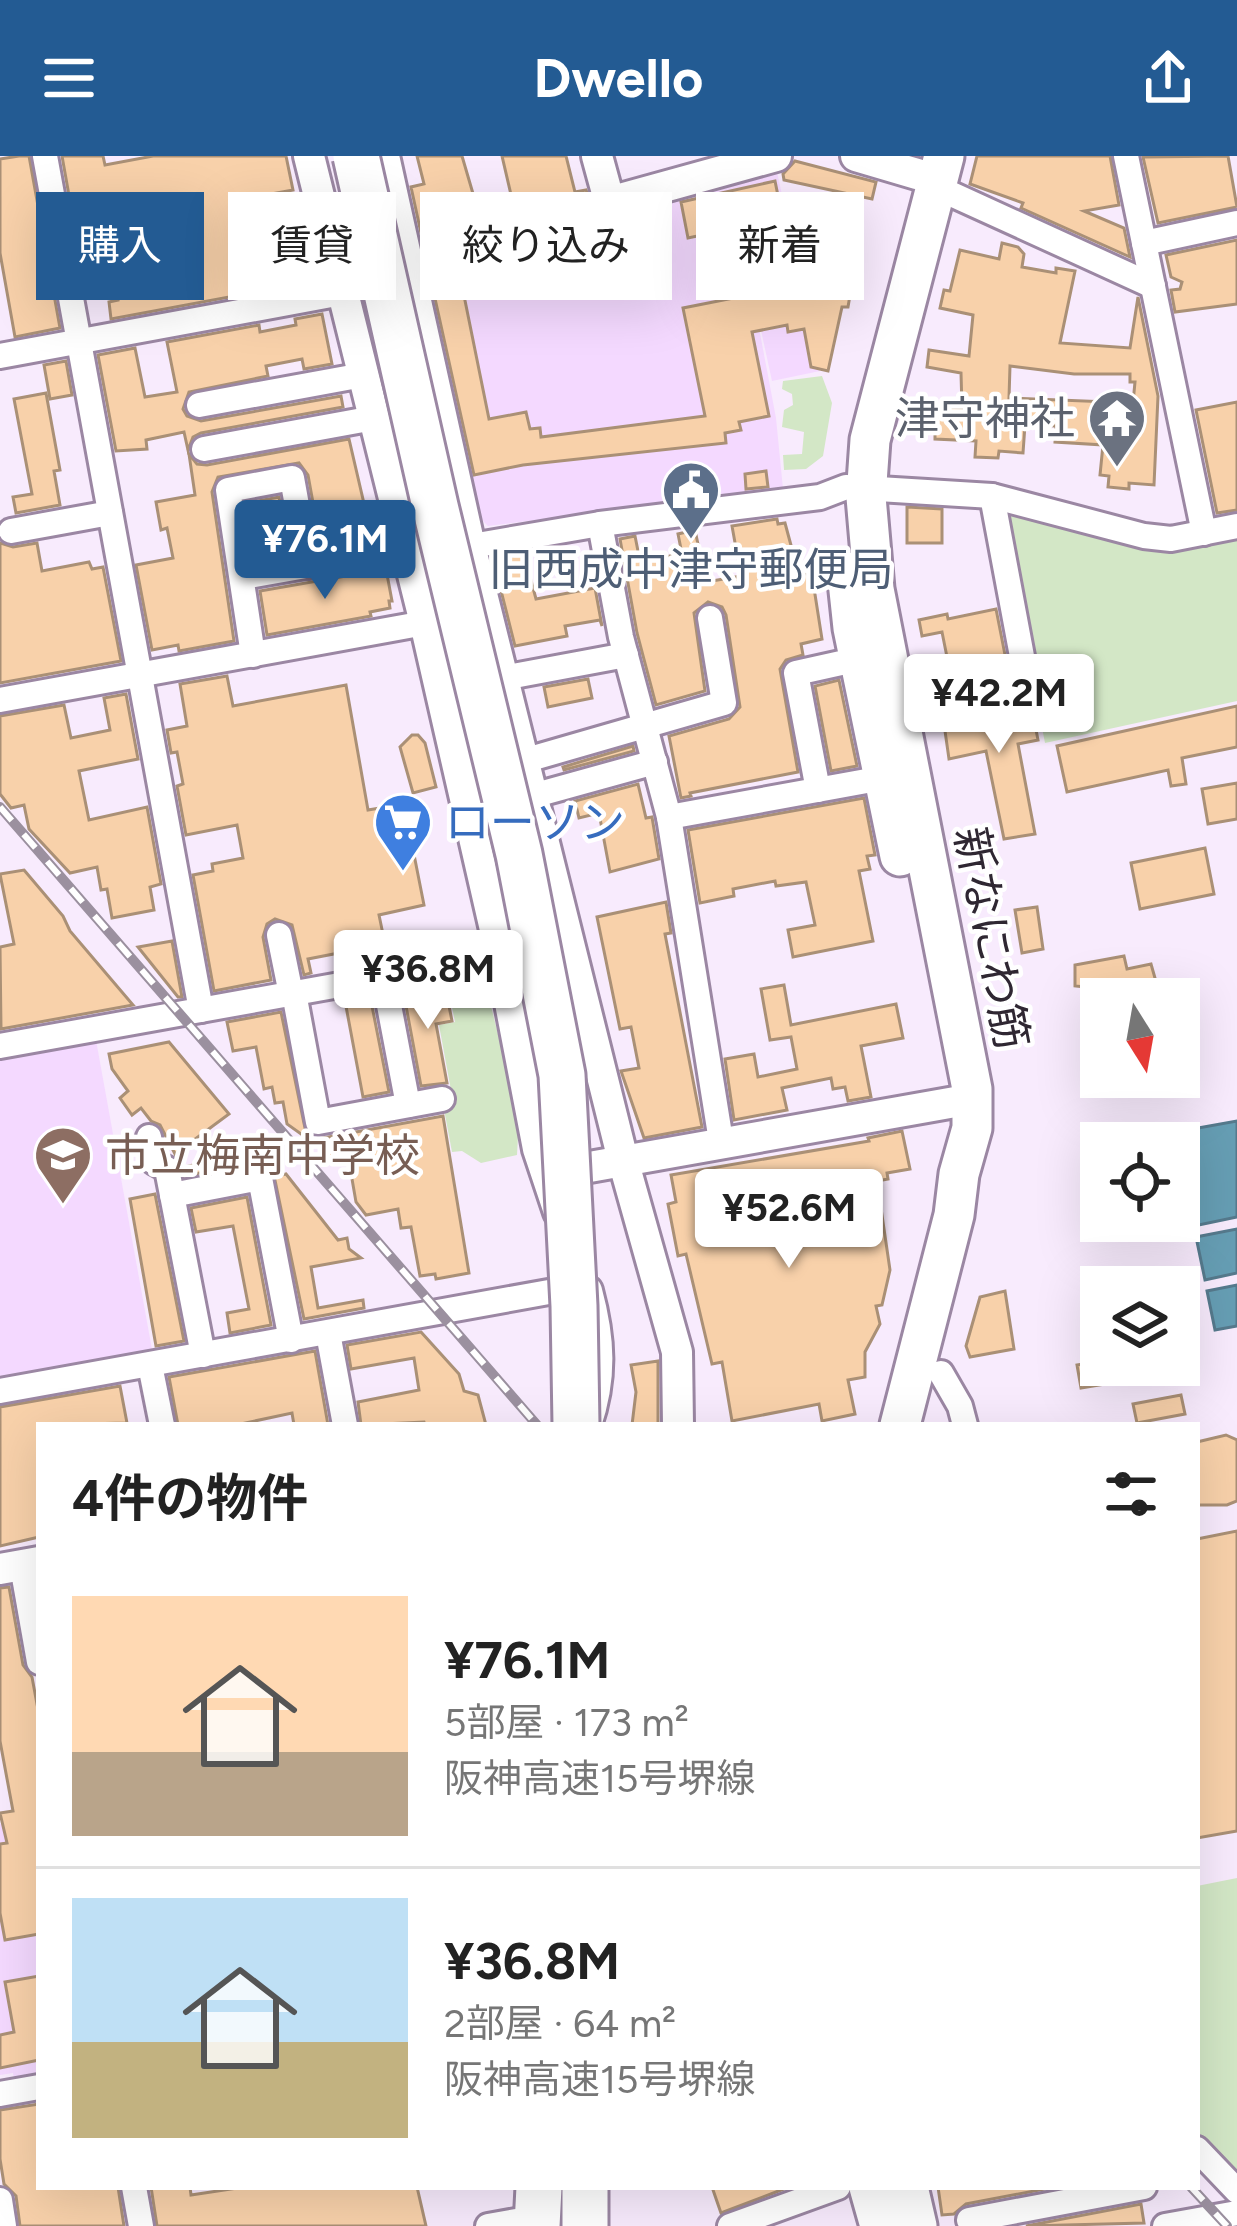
<!DOCTYPE html>
<html lang="ja">
<meta charset="utf-8">
<style>
:root{--surface:#fff;--page:#f2f2f2;--text:#222;--muted:#767676;--line:#e0e0e0;--accent:#235b93}
body{margin:0;font-family:Figtree,"Noto Sans JP",sans-serif;background:var(--page);color:var(--text);height:100vh;display:flex;flex-direction:column;font-size:45px;white-space:nowrap}
*{box-sizing:border-box;margin:0}
p{font-size:39px;color:var(--muted)}
.icon{flex:none;width:66px;height:66px;fill:none;stroke:currentColor;stroke-width:2;stroke-linecap:round;stroke-linejoin:round}
.map{position:relative;flex:1;overflow:hidden}
.drawer{position:absolute;left:36px;top:1266px;width:1164px;height:768px;display:flex;flex-direction:column;background:var(--surface);border-radius:0px;box-shadow:0 12px 48px #0002}
.drawer>*{flex:none}
.banner{position:absolute;left:36px;top:36px;width:1167px;height:108px;display:flex;gap:24px}
.needle{width:78px;rotate:169deg}
.fabs{position:absolute;left:1080px;top:822px;display:grid;gap:24px}
.fabs a{display:grid;place-items:center;width:120px;height:120px;border-radius:0px;background:var(--surface);box-shadow:0 12px 48px #0002;font-size:60px}
.price{position:absolute;translate:-50% -102px;padding:0 27px;border-radius:12px;background:#fff;color:#222;font-size:39px;line-height:78px;filter:drop-shadow(0 3px 6px #0008)}
.price::after{content:'';position:absolute;left:50%;top:72px;width:36px;height:27px;margin-left:-18px;background:inherit;clip-path:polygon(0 0,100% 0,50% 100%)}
.price.on{background:var(--accent);color:#fff}
ul{padding:0;list-style:none}
li{display:flex;align-items:center;gap:36px;height:300px;padding:0 36px}
li+li{border-top:3px solid var(--line)}
li span{display:grid;place-items:center;flex:none;width:336px;height:240px;border-radius:0px;color:#555}
li>.icon{margin-inline-start:auto}
span .icon{width:144px;height:144px;fill:#fffc;stroke-width:1}
li b{font-size:51px}
h2{display:flex;justify-content:space-between;align-items:center;height:144px;padding:0 36px;font-size:51px}
.pill{padding:0 42px;border-radius:0px;background:var(--surface);box-shadow:0 12px 48px #0002;font-size:42px;line-height:108px}
.pill.on{background:var(--accent);color:#fff}
header{display:flex;justify-content:space-between;align-items:center;height:156px;padding:0 36px;background:var(--accent);color:#fff;font-size:54px;font-weight:700}
.map>svg:first-child{display:block}
</style>
<header><svg class="icon" aria-label="menu" viewBox="0 0 24 24"><path d="M4 6h16M4 12h16M4 18h16"/></svg>Dwello<svg class="icon" aria-label="share" viewBox="0 0 24 24"><path d="M12 15V3M7 8l5-5 5 5M5 13v7h14v-7"/></svg></header>
<div class="map">
<svg width="1237" height="2070" viewBox="0 0 1237 2070">
<rect width="100%" height="100%" fill="#f8ebfd"/>
<g fill="#f4d9ff">
<polygon points="776,11 820,215 772,225 749,119 776,262 783,333 488,370 479,361 425,123 643,66 639,49"/>
<polygon points="96,884 153,1199 0,1226 0,900"/>
<polygon points="39,1661 39,1922 15,1926 13,1917 0,1919 0,1668"/>
</g>
<g fill="#d3e7c6">
<polygon points="822,220 832,247 823,300 806,313 784,314 783,299 802,298 804,276 782,271 784,254 793,249 792,238 782,233 783,225"/>
<polygon points="999,351 1110,384 1172,394 1237,380 1237,545 1045,587"/>
<polygon points="475,815 484,822 519,962 517,999 481,1007 462,995 452,996 443,948 453,945 439,869 455,866 446,821"/>
<polygon points="1237,1722 1237,2017 1197,1975 1197,1730"/>
</g>
<g fill="#669eb4" stroke="#567a8d" stroke-width="3">
<polygon points="1237,965 1237,1061 1194,1070 1176,976"/>
<polygon points="1237,1073 1237,1117 1205,1124 1196,1081"/>
<polygon points="1237,1129 1237,1170 1215,1174 1207,1135"/>
</g>
<g fill="#f8d1aa" stroke="#aa9076" stroke-width="3" fill-rule="evenodd">
<polygon points="19,0 29,0 60,172 15,181 0,97 0,3"/>
<polygon points="62,0 103,0 105,9 153,0 286,0 293,34 266,39 278,97 299,93 305,127 111,163 109,146 118,144 115,124 143,119 134,69 76,79"/>
<polygon points="417,0 462,0 481,65 515,56 502,0 566,0 575,36 586,34 597,59 601,73 559,83 555,66 511,76 516,98 458,110 489,263 526,256 530,273 540,272 541,281 705,260 683,152 764,136 757,102 752,103 747,79 735,72 688,82 681,46 775,25 785,74 825,69 861,75 848,151 842,151 828,215 811,211 804,173 788,176 787,169 752,176 769,260 739,266 741,274 725,277 726,287 523,309 474,319 434,138 437,138 427,76 421,77 411,31 424,28"/>
<polygon points="977,0 1110,0 1119,49 1084,55 1124,72 1130,101 1021,52 1023,47 970,28"/>
<polygon points="1228,0 1237,51 1158,67 1143,1"/>
<polygon points="795,5 876,26 872,43 784,24 783,18"/>
<polygon points="1237,84 1237,148 1175,156 1171,134 1180,133 1182,126 1171,121 1166,99"/>
<path d="M 1002,87 L 1018,91 L 1024,98 L 1022,111 L 1056,117 L 1056,112 L 1075,115 L 1060,187 L 1130,192 L 1138,141 L 1158,240 L 1154,329 L 1129,327 L 1129,333 L 1108,331 L 1109,320 L 1100,319 L 1103,289 L 1055,286 L 1056,270 L 1025,269 L 1023,297 L 999,295 L 998,302 L 975,301 L 976,285 L 935,283 L 935,267 L 912,266 L 913,248 L 962,252 L 961,217 L 927,211 L 929,194 L 969,200 L 973,159 L 940,152 L 944,134 L 950,135 L 960,94 L 999,103 ZM 1010,210 L 1074,218 L 1130,218 L 1130,226 L 1135,226 L 1133,247 L 1009,242 Z"/>
<polygon points="322,158 332,208 304,213 302,203 266,210 268,220 189,236 183,253 187,260 201,265 341,240 343,251 201,277 193,281 188,294 184,276 146,284 147,293 116,295 98,199 135,192 145,241 177,236 167,186 259,169 260,176 296,169 295,163"/>
<polygon points="66,205 72,239 50,243 44,209"/>
<polygon points="46,237 60,314 54,315 60,349 16,357 13,341 32,338 14,243"/>
<polygon points="1237,246 1237,354 1217,357 1196,254"/>
<polygon points="349,283 372,382 321,391 308,319 299,307 218,321 212,336 234,485 179,495 178,489 152,494 136,409 173,402 167,372 161,374 156,346 195,339 189,298 197,308 207,309"/>
<polygon points="766,315 768,331 746,333 745,318"/>
<polygon points="279,341 289,396 255,402 247,347"/>
<polygon points="907,351 942,353 942,387 907,387"/>
<polygon points="777,363 778,368 785,367 799,419 823,416 824,431 814,432 822,483 801,488 803,499 786,504 780,513 798,616 690,637 691,640 681,642 669,580 729,563 740,551 726,459 722,451 708,446 694,457 705,535 656,549 637,477 620,383 635,380 640,405 682,398 678,378 695,374 706,426 741,420 732,370"/>
<polygon points="0,387 13,391 37,387 42,415 89,406 92,413 103,411 121,505 0,527"/>
<polygon points="524,398 536,443 595,432 602,470 600,464 565,470 567,480 515,490 493,403"/>
<polygon points="386,413 392,445 389,445 390,452 370,456 371,460 267,479 260,435"/>
<polygon points="996,453 1008,514 933,530 931,520 950,516 942,476 922,480 919,464 947,458 948,463"/>
<polygon points="227,520 233,550 346,529 368,654 404,648 424,749 379,759 385,788 308,803 311,817 304,819 292,769 275,763 267,768 263,781 271,824 214,835 193,719 213,715 212,708 243,702 237,669 186,679 177,630 183,628 177,596 171,597 167,574 187,570 180,528"/>
<polygon points="588,523 592,542 548,551 544,531"/>
<polygon points="839,524 857,610 831,615 815,530"/>
<polygon points="126,538 138,603 79,615 89,664 147,651 161,728 150,731 154,754 112,762 107,733 101,734 97,711 70,717 29,673 24,649 11,652 0,638 0,560 64,549 71,582 110,574 104,542"/>
<polygon points="1030,543 1038,584 1018,588 1035,678 1004,683 986,595 949,603 943,561"/>
<polygon points="1237,550 1237,591 1182,602 1186,628 1171,630 1168,614 1067,636 1057,590"/>
<polygon points="412,579 418,579 425,587 436,631 413,637 400,591"/>
<polygon points="633,590 634,595 564,614 563,611"/>
<polygon points="1237,627 1237,663 1208,668 1202,633"/>
<polygon points="638,628 646,662 652,661 659,703 610,716 599,657 579,662 575,645"/>
<polygon points="864,642 875,699 867,700 870,713 859,715 873,785 793,801 788,774 815,769 806,726 776,730 775,725 733,733 734,740 700,747 688,674"/>
<polygon points="1205,692 1214,738 1140,753 1131,707"/>
<polygon points="24,714 63,760 70,775 133,849 1,873 0,791 14,788 0,718"/>
<polygon points="666,746 671,777 665,778 702,971 644,982 621,915 639,912 631,871 620,873 597,761"/>
<polygon points="1037,751 1043,793 1022,797 1015,754"/>
<polygon points="172,785 182,841 178,841 138,791"/>
<polygon points="1124,800 1127,813 1151,808 1161,843 1087,843 1085,831 1075,830 1075,809"/>
<polygon points="784,829 791,869 896,848 903,882 861,890 871,941 848,945 845,931 833,933 831,922 782,932 787,954 734,964 725,903 754,898 758,921 797,913 791,881 770,884 761,833"/>
<polygon points="430,830 431,838 446,835 452,865 436,868 447,927 421,930 403,834"/>
<polygon points="370,840 389,936 363,941 345,845"/>
<polygon points="281,856 306,977 301,978 287,968 283,946 275,947 272,931 264,933 256,891 233,895 227,866"/>
<polygon points="169,886 229,958 175,998 160,969 151,965 141,952 132,959 120,942 128,935 112,913 109,898"/>
<polygon points="443,960 469,1117 436,1123 435,1118 420,1120 411,1071 401,1072 398,1053 366,1059 356,1046 348,1000 327,1004 323,982"/>
<polygon points="902,975 910,1013 887,1017 888,1023 877,1025 890,1114 882,1149 876,1150 880,1168 865,1196 865,1221 848,1224 855,1258 822,1265 819,1248 732,1265 722,1206 712,1208 686,1098 678,1100 668,1048 676,1046 671,1019 869,985 868,982"/>
<polygon points="265,992 267,1003 281,1019 286,1018 338,1084 347,1082 349,1093 361,1102 311,1111 318,1152 363,1144 364,1152 304,1163 272,1010 257,1006 185,1020 185,1011"/>
<polygon points="155,1038 184,1185 156,1190 130,1043"/>
<polygon points="247,1041 271,1169 230,1177 227,1157 249,1153 233,1070 196,1076 191,1052"/>
<polygon points="1005,1135 1014,1193 970,1201 966,1190 980,1141"/>
<polygon points="421,1176 459,1218 464,1235 478,1239 486,1269 425,1269 424,1266 361,1269 358,1246 419,1234 414,1202 351,1213 347,1189"/>
<polygon points="315,1195 328,1269 294,1269 292,1257 236,1269 178,1269 169,1221"/>
<polygon points="658,1205 658,1269 632,1269 636,1236 631,1209"/>
<polygon points="1101,1205 1101,1209 1108,1209 1111,1227 1081,1232 1077,1209"/>
<polygon points="120,1230 127,1267 39,1269 39,1381 0,1390 0,1251"/>
<polygon points="1181,1239 1185,1258 1137,1267 1133,1248"/>
<polygon points="1226,1279 1237,1284 1237,1345 1227,1349 1197,1349 1197,1286"/>
<polygon points="1237,1375 1237,1675 1197,1682 1197,1383"/>
<polygon points="9,1431 23,1509 32,1521 39,1559 39,1778 5,1784 0,1757 0,1688 7,1687 0,1657 13,1655 0,1585 0,1432"/>
<polygon points="39,1820 39,1904 0,1912 0,1879 14,1876 5,1826"/>
<polygon points="39,1948 39,2031 118,2031 124,2070 20,2070 16,2040 4,2028 0,2003 0,1954"/>
<polygon points="151,2031 190,2031 191,2039 244,2031 417,2031 426,2070 157,2070"/>
<polygon points="712,2031 789,2031 721,2057"/>
<polygon points="938,2031 1055,2031 966,2048 954,2058 942,2059"/>
<polygon points="1141,2048 1144,2067 1026,2070"/>
</g>
<g fill="none" stroke-linecap="round" stroke-linejoin="round">
<g stroke="#9b87a3" stroke-width="30">
<g id="minor">
<polyline points="45,0 201,854"/>
<polyline points="1126,0 1204,377"/>
<polyline points="936,31 1153,130"/>
<polyline points="1144,87 1237,67"/>
<polyline points="0,200 342,137"/>
<polyline points="199,249 363,219"/>
<polyline points="204,293 374,262"/>
<polyline points="600,368 621,481 669,661 721,985"/>
<polyline points="11,375 110,357"/>
<polyline points="454,393 600,368 820,341 846,331 992,340 1144,380 1171,383 1237,370"/>
<polyline points="243,421 408,392"/>
<polyline points="253,499 228,334 292,322 308,410"/>
<polyline points="503,522 626,499"/>
<polyline points="0,544 425,467"/>
<polyline points="898,554 1027,527 992,340"/>
<polyline points="523,605 724,547 710,462"/>
<polyline points="818,634 796,517 859,503"/>
<polyline points="532,640 655,606"/>
<polyline points="669,661 883,622"/>
<polyline points="279,779 291,838"/>
<polyline points="384,823 408,949"/>
<polyline points="294,837 318,966 442,943"/>
<polyline points="0,890 501,800"/>
<polyline points="149,981 154,1006 167,1013 203,1199"/>
<polyline points="172,1039 260,1022 291,1184"/>
<polyline points="328,1177 345,1269"/>
<polyline points="150,1209 162,1269"/>
<polyline points="941,1217 960,1250 965,1269"/>
<polyline points="0,1235 582,1130"/>
<polyline points="22,1410 39,1506"/>
<polyline points="0,1938 39,1931"/>
<polyline points="1197,1993 1237,2035"/>
<polyline points="134,2031 141,2070"/>
<polyline points="0,2044 4,2070"/>
<polyline points="969,2064 1144,2031"/>
<polyline points="488,2070 516,2065"/>
<polyline points="730,2070 838,2031"/>
<polyline points="1165,2070 1237,2057"/>
</g>
</g>
<g stroke="#9b87a3" stroke-width="36">
<g id="tertiary">
<polyline points="309,0 425,467 501,800 538,993 559,1056"/>
<polyline points="384,0 470,390 623,1004 677,1196 678,1269"/>
<polyline points="597,0 609,44 613,45 776,0"/>
<polyline points="856,0 917,18"/>
<polyline points="550,1018 972,943"/>
<path d="M 586,1269 C 602,1222 600,1183 587,1135"/>
<polyline points="0,1413 39,1406"/>
</g>
</g>
<g stroke="#9b87a3" stroke-width="45">
<g id="primary">
<polyline points="847,416 853,472 900,700"/>
<polyline points="900,1269 954,1059 959,1018 972,972 972,933 874,433 866,341 870,284 944,0"/>
<polyline points="869,2031 880,2070"/>
<polyline points="908,2031 917,2070"/>
</g>
</g>
<g stroke="#9b87a3" stroke-width="51">
<g id="motorway">
<polyline points="585,2031 585,2070"/>
<polyline points="537,2070 539,2031"/>
</g>
</g>
<use href="#minor" stroke="#fff" stroke-width="24"/>
<use href="#tertiary" stroke="#fff" stroke-width="30"/>
<use href="#primary" stroke="#fff" stroke-width="39"/>
<use href="#motorway" stroke="#fff" stroke-width="45"/>
<g stroke="#9b909f" stroke-width="10">
<g id="rail">
<polyline points="0,651 537,1269"/>
<polyline points="1191,2031 1227,2070"/>
</g>
</g>
<use href="#rail" stroke="#fff" stroke-width="6" stroke-dasharray="18" stroke-linecap="butt"/>
<g stroke="#9b87a3" stroke-width="51" stroke-linecap="butt">
<polyline id="motorway-bridge" points="356,0 435,350 519,698 562,919 574,1150 576,1269"/>
</g>
<use href="#motorway-bridge" stroke="#fff" stroke-width="45"/>
</g>
<defs>
<g id="temple-pin" transform="scale(3)"><path d="M0 17L-7.5 6A9.5 9.5 0 1 1 7.5 6Z" fill="#6b7280" stroke="#fff"/><path d="M0-6L5-2H3V0L6.5 2.5H4V6H1.5V3h-3V6H-4V2.5H-6.5L-3 0V-2H-5Z" fill="#fff"/></g>
<g id="civic-pin" transform="scale(3)"><path d="M0 17L-7.5 6A9.5 9.5 0 1 1 7.5 6Z" fill="#5c6f8a" stroke="#fff"/><path d="M-.6-6.5H3V-4.5H.6V-3L4-1V1h2V6H-6V1h2V-1L-.6-3ZM-1.2 2.5V6h2.4V2.5Z" fill="#fff"/></g>
<g id="supermarket-pin" transform="scale(3)"><path d="M0 17L-7.5 6A9.5 9.5 0 1 1 7.5 6Z" fill="#3f7fe0" stroke="#fff"/><path d="M-6-5.5h2.5l.6 2H6L4.5 2H-2.5L-4.4-4H-6ZM-1.5 3.2a1.3 1.3 0 1 0 .1 0ZM3 3.2a1.3 1.3 0 1 0 .1 0Z" fill="#fff"/></g>
<g id="school-pin" transform="scale(3)"><path d="M0 17L-7.5 6A9.5 9.5 0 1 1 7.5 6Z" fill="#8d6e63" stroke="#fff"/><path d="M0-5L7-2L0 1L-7-2ZM-4 1L0 2.5L4 1V4Q0 6-4 4Z" fill="#fff"/></g>
</defs>
<g fill-rule="evenodd">
<use href="#temple-pin" x="1117" y="262"/>
<use href="#civic-pin" x="691" y="334"/>
<use href="#supermarket-pin" x="403" y="666"/>
<use href="#school-pin" x="63" y="999"/>
</g>
<g text-anchor="middle" dominant-baseline="central" stroke-width="9" stroke-linejoin="round" paint-order="stroke">
<g font-size="45" fill="#5b616d" stroke="#fff" text-anchor="end">
<text x="1075" y="262">津守神社</text>
</g>
<g font-size="45" fill="#4e5e75" stroke="#fff">
<text x="691" y="413">旧西成中津守郵便局</text>
</g>
<g font-size="45" fill="#366cbe" stroke="#fff" text-anchor="start">
<text x="445" y="666">ローソン</text>
</g>
<g font-size="45" fill="#2f2732" stroke="#fff">
<text transform="translate(992 782) rotate(79)">新なにわ筋</text>
</g>
<g font-size="45" fill="#785e54" stroke="#fff" text-anchor="start">
<text x="105" y="999">市立梅南中学校</text>
</g>
</g>
</svg>
<div class="fabs">
<a><svg class="needle" viewBox="-14 -14 28 28"><path d="M0-13l5 13h-10z" fill="#e53935"/><path d="M0 13l5-13h-10z" fill="#767676"/></svg></a>
<a><svg class="icon" aria-label="locate" viewBox="0 0 24 24"><circle cx="12" cy="12" r="6"/><path d="M12 2v4M12 18v4M2 12h4M18 12h4"/></svg></a>
<a><svg class="icon" aria-label="layers" viewBox="0 0 24 24"><path d="M12 4l9 5-9 5-9-5zM3 14l9 5 9-5"/></svg></a>
</div>
<b class="price on" style="left:325px;top:446px">¥76.1M</b>
<b class="price" style="left:999px;top:600px">¥42.2M</b>
<b class="price" style="left:428px;top:876px">¥36.8M</b>
<b class="price" style="left:789px;top:1115px">¥52.6M</b>
<div class="banner">
<a class="pill on">購入</a>
<a class="pill">賃貸</a>
<a class="pill">絞り込み</a>
<a class="pill">新着</a>
</div>
<section class="drawer">
<h2>4件の物件<svg class="icon" aria-label="filters" viewBox="0 0 24 24"><path d="M4 7h16M4 17h16"/><circle cx="9" cy="7" r="2"/><circle cx="15" cy="17" r="2"/></svg></h2>
<ul>
<li><span style="background:linear-gradient(#ffd9b3 65%,#b9a48a 0)"><svg class="icon" aria-label="home" viewBox="0 0 24 24"><path d="M3 11l9-7 9 7M6 9v11h12V9"/></svg></span><div><b>¥76.1M</b><p>5部屋 · 173 m²</p><p>阪神高速15号堺線</p></div></li>
<li><span style="background:linear-gradient(#bfe0f5 60%,#c2b280 0)"><svg class="icon" aria-label="home" viewBox="0 0 24 24"><path d="M3 11l9-7 9 7M6 9v11h12V9"/></svg></span><div><b>¥36.8M</b><p>2部屋 · 64 m²</p><p>阪神高速15号堺線</p></div></li>
</ul>
</section>
</div>
